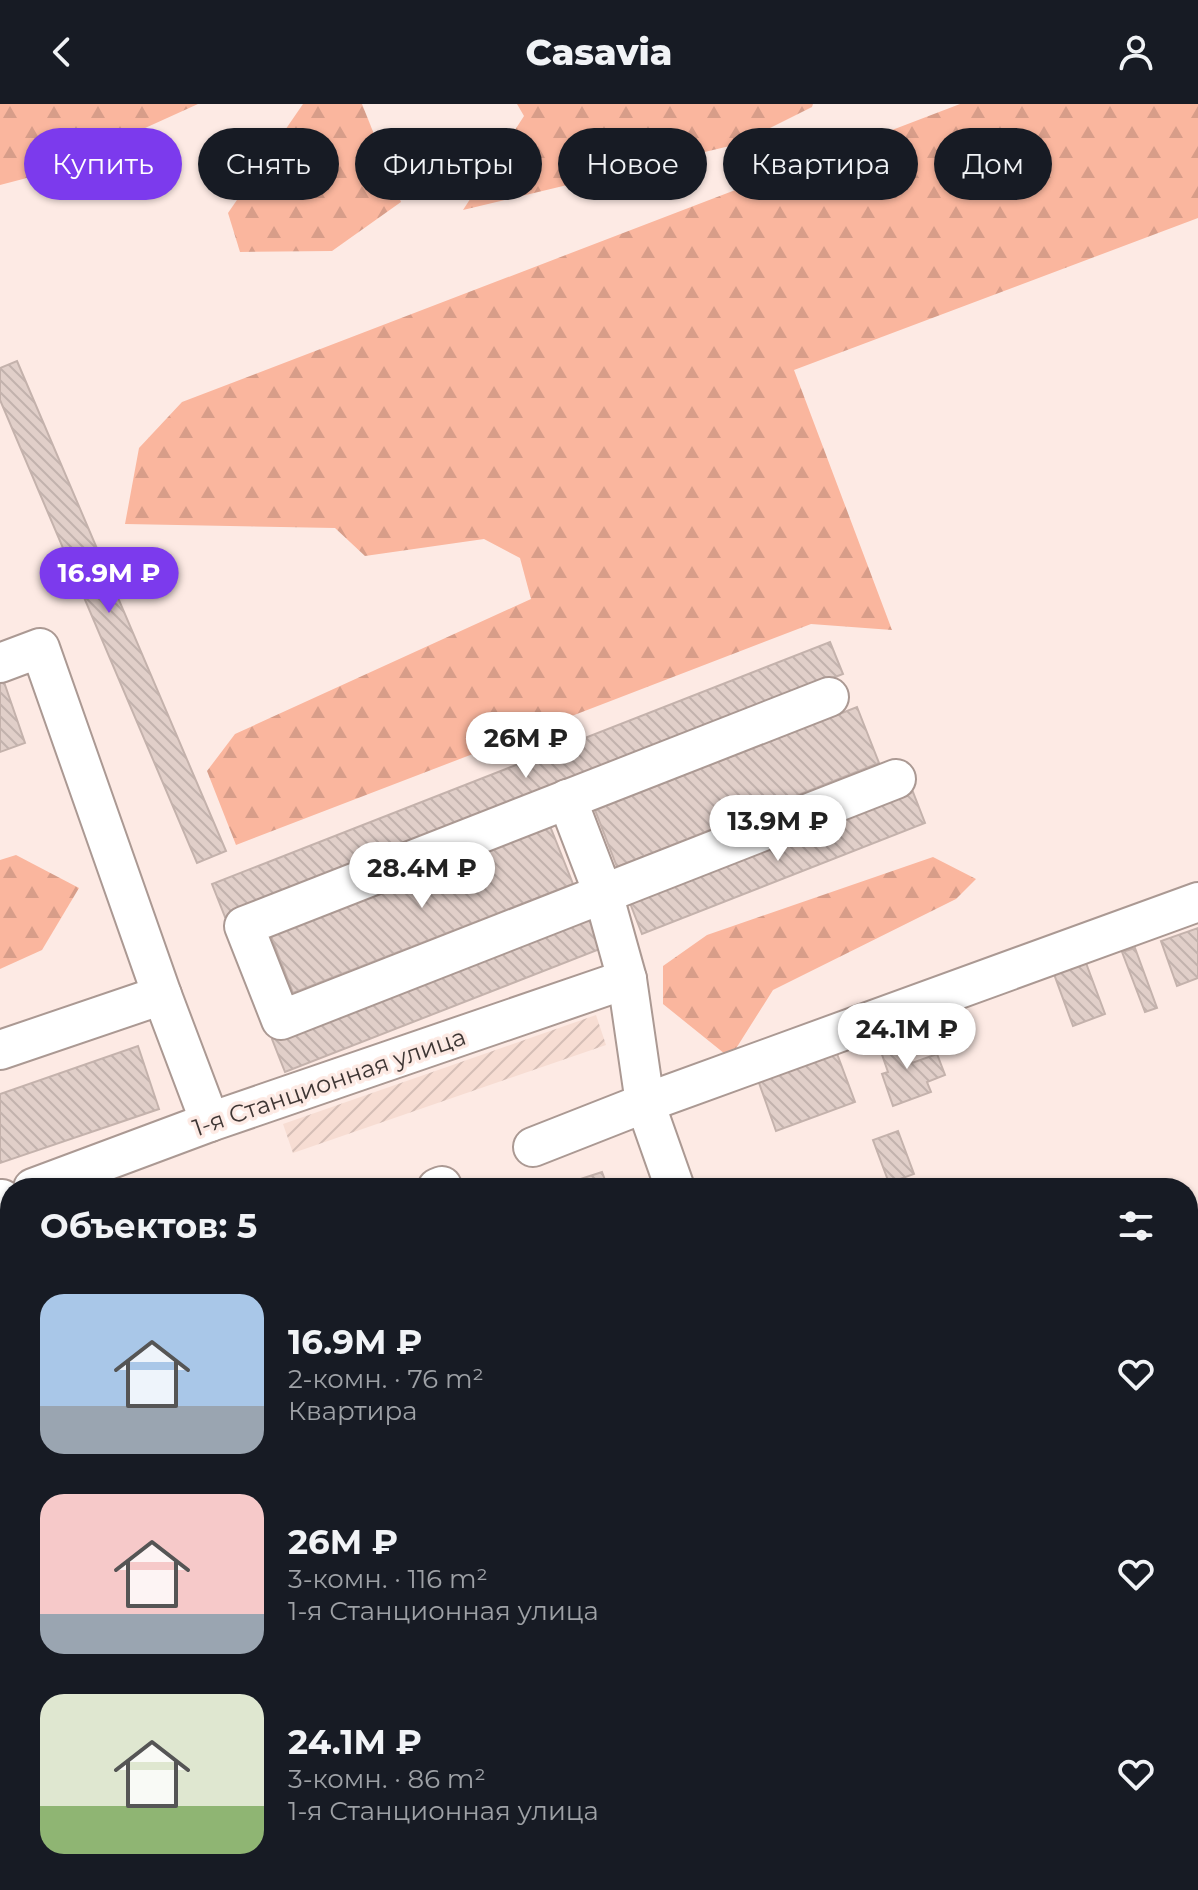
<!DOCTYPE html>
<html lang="ru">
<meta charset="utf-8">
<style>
:root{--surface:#171b24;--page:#242831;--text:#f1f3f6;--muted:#9ea1a6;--accent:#7c3aed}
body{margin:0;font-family:Montserrat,sans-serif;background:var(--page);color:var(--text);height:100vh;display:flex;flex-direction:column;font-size:30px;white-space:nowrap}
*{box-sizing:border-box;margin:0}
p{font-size:26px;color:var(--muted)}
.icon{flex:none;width:44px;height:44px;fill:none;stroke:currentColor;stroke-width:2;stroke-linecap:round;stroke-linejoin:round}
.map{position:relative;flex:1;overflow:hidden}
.drawer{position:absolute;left:0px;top:1074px;width:1198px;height:712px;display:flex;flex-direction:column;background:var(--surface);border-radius:32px 32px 0 0;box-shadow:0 2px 6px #0004}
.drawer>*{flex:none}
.banner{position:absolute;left:24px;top:24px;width:1150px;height:72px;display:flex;gap:16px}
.price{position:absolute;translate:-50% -68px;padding:0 18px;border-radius:28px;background:#fff;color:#222;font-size:26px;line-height:52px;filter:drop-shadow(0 2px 4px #0008)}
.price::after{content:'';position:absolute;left:50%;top:48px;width:24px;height:18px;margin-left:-12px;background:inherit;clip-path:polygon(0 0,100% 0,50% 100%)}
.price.current{background:var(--accent);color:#fff}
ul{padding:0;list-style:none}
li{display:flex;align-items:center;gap:24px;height:200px;padding:0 40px}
li span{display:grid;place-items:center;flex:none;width:224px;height:160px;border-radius:24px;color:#555}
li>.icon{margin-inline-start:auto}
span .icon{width:96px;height:96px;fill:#fffc;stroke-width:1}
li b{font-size:34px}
h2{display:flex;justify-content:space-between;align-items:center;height:96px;padding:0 40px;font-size:34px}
.chip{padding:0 28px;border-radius:36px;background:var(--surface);box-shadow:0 2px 6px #0004;font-size:28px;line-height:72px}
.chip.current{background:var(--accent);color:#fff}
header{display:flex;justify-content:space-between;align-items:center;height:104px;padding:0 40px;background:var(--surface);font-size:36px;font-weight:800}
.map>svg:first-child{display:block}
</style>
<header><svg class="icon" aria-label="back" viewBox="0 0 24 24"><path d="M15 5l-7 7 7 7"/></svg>Casavia<svg class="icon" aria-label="person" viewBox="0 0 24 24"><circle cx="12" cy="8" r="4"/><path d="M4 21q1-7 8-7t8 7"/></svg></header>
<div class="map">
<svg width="1198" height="1786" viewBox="0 0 1198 1786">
<defs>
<pattern id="industrial-furrows" width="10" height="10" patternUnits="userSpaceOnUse" patternTransform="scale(2)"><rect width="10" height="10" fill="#f7ddd3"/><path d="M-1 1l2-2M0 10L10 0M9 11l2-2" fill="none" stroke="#d5beb6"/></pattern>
<pattern id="forest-firs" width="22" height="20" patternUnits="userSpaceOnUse" patternTransform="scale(2)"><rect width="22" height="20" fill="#fab69e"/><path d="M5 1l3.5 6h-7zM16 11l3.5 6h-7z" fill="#d79d89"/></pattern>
<pattern id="building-back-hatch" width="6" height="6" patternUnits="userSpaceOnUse" patternTransform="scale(2)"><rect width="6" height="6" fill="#e1cfc9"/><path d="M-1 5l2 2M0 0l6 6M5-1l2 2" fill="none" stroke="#c2b2ad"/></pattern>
</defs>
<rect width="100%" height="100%" fill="#fdeae4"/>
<polygon fill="url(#industrial-furrows)" points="596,911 606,941 293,1049 283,1020"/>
<g fill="url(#forest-firs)">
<polygon points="0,0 198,0 46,69 0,81"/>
<polygon points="303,0 362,0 401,98 332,147 240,148 228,109"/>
<polygon points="517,0 813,0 812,3 738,40 463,106 524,12"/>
<polygon points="960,0 1198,0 1198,114 794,266 892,526 811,520 236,741 207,667 235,630 531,495 520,454 484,435 365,452 335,424 125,420 139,344 182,298"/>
<polygon points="16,751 79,784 42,846 0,865 0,756"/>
<polygon points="933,753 976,775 956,795 773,886 730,954 663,900 663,862 707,831"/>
</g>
<g fill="url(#building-back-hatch)" stroke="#c4b2ac" stroke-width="2">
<polygon points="17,257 226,747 197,759 0,296 0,264"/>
<polygon points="830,538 843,570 225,813 212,780"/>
<polygon points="4,578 25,639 0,648 0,579"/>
<polygon points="857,603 879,659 617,763 595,706"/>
<polygon points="913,688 925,719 642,830 630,799"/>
<polygon points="550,722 573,780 293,889 271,832"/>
<polygon points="592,809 605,843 285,968 272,935"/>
<polygon points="1198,824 1198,874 1177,882 1161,837"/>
<polygon points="1135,844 1157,904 1145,908 1122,848"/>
<polygon points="1086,859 1105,910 1073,922 1054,870"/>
<polygon points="901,930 912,959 937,950 945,971 927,978 931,988 893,1002 882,970 888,968 878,939"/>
<polygon points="138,942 159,1005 0,1059 0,990"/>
<polygon points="836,947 855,998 776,1027 758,976"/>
<polygon points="898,1027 914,1070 889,1079 873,1036"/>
<polygon points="602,1068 608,1084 553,1084"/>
<polygon points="0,1274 10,1304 10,1307 0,1311"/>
<polygon points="1191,1372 1198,1396 1188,1400 1188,1373"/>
<polygon points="10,1417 10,1484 0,1487 0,1420"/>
<polygon points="0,1595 10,1623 10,1723 0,1726"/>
<polygon points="159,1776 213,1776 217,1786 162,1786"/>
<polygon points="794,1776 854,1776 857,1784 850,1786 797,1786"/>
<polygon points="137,1777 140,1786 109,1786"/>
<polygon points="1172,1778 1175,1786 1150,1786"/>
</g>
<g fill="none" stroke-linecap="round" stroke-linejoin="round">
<g stroke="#ab9993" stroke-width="42">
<g id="minor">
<polyline points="0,559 40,544 162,891 210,1018"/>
<polyline points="829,593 244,822 281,916 896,675"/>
<polyline points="567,695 603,789 627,875 645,999 675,1084"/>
<polyline points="0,946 162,891"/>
<polyline points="533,1043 645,999 1198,798"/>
<polyline points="33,1084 210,1018 627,875"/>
<polyline points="437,1084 442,1082"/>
<polyline points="2,1095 10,1116"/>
<polyline points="0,1240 10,1237"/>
<polyline points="1188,1334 1198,1330"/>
<polyline points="0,1769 10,1766"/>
<polyline points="913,1776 916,1786"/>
</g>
</g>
<use href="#minor" stroke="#fff" stroke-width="38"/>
</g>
<g text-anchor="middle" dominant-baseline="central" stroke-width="7" stroke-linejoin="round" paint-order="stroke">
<g font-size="24" fill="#3e3634" stroke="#fdeae4">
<text transform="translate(329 978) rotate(-19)">1-я Станционная улица</text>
</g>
</g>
</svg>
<b class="price current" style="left:109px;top:511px">16.9M ₽</b>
<b class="price" style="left:526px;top:676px">26M ₽</b>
<b class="price" style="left:778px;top:759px">13.9M ₽</b>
<b class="price" style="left:422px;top:806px">28.4M ₽</b>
<b class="price" style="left:907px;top:967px">24.1M ₽</b>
<div class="banner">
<a class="chip current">Купить</a>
<a class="chip">Снять</a>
<a class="chip">Фильтры</a>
<a class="chip">Новое</a>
<a class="chip">Квартира</a>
<a class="chip">Дом</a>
</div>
<section class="drawer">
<h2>Объектов: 5<svg class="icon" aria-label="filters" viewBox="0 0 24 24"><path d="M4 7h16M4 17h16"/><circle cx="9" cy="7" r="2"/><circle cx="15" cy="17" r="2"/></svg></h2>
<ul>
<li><span style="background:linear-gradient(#a9c7e8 70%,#9aa5b1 0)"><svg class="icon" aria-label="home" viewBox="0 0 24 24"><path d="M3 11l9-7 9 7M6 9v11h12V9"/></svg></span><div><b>16.9M ₽</b><p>2-комн. · 76 m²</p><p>Квартира</p></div><svg class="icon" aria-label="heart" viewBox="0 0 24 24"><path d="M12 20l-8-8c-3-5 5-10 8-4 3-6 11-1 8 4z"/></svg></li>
<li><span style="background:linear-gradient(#f6c9c9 75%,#9aa5b1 0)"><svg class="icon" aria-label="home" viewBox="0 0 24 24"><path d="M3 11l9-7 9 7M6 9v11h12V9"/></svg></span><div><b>26M ₽</b><p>3-комн. · 116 m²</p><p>1-я Станционная улица</p></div><svg class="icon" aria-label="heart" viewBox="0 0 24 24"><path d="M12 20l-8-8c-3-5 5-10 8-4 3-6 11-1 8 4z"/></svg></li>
<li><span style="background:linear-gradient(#dfe7d0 70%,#8fb573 0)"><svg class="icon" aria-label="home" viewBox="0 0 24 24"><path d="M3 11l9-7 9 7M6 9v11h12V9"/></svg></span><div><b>24.1M ₽</b><p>3-комн. · 86 m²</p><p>1-я Станционная улица</p></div><svg class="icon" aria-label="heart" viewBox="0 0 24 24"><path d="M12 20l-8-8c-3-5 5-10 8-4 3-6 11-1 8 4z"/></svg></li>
</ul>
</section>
</div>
